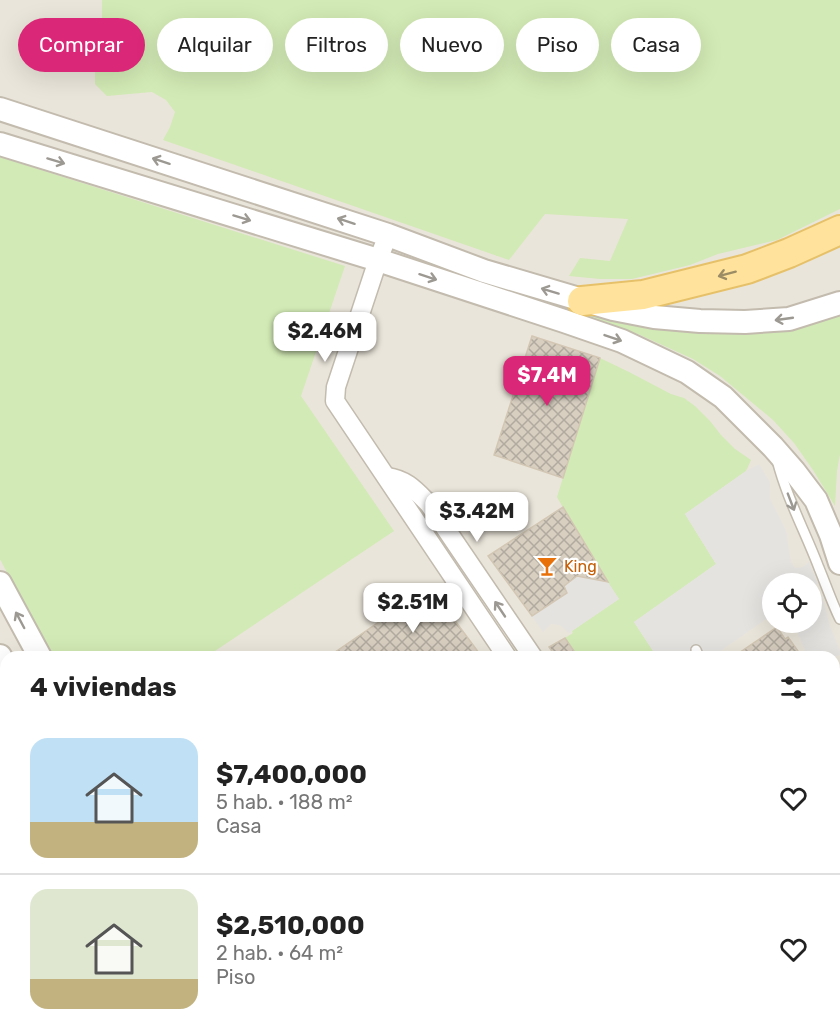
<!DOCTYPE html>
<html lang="es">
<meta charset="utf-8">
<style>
:root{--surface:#fff;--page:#f6f6f6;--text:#222;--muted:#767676;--line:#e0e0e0;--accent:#db2777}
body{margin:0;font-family:Rubik,sans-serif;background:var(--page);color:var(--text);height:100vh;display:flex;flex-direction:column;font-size:22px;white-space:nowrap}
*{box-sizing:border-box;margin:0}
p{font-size:20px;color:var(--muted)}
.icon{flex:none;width:33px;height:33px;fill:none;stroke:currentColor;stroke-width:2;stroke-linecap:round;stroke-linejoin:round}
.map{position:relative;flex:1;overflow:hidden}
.drawer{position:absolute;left:0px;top:651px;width:840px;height:384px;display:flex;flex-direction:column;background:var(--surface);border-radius:18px 18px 0 0;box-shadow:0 6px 24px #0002}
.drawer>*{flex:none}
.hud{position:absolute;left:18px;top:18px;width:804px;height:54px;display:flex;gap:12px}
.controls{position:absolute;left:762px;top:573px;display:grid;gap:12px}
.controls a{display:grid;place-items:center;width:60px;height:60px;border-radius:50%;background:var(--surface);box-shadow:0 6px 24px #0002;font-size:30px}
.price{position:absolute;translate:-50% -51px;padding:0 14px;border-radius:12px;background:#fff;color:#222;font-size:20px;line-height:39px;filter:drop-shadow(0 2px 3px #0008)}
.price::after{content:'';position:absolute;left:50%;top:36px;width:18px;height:14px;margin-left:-9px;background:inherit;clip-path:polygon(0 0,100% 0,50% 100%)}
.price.on{background:var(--accent);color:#fff}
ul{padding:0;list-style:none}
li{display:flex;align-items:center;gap:18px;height:150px;padding:0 30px}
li+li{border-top:2px solid var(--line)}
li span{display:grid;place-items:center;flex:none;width:168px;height:120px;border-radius:18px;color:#555}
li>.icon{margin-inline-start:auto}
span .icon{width:72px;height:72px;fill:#fffc;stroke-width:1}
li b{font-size:26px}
h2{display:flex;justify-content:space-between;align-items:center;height:72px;padding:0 30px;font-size:26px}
.pill{padding:0 21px;border-radius:27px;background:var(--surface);box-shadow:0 6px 24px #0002;font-size:21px;line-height:54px}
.pill.on{background:var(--accent);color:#fff}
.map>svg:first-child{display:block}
</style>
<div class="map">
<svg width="840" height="1035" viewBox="0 0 840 1035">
<defs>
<pattern id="building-cross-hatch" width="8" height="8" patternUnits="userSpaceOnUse" patternTransform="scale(1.5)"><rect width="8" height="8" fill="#d8cfc1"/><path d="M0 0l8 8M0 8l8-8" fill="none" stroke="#b1aa9e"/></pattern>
</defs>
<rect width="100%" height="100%" fill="#f6f3ec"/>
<path fill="#eae5da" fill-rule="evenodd" d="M 0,0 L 840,0 L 840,1035 L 0,1035 ZM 772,584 L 812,584 L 812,622 L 772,622 ZM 6,657 L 834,657 L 834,1029 L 6,1029 Z"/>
<g fill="#d2eab5">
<polygon points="102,0 840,0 840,209 777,240 718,254 690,265 632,279 600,279 569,276 580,258 610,261 628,219 545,214 509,260 163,140 170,127 175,112 166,100 152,92 107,96 95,84 95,53 102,23"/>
<polygon points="0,157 345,266 301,396 394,531 206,657 51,657 0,559"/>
<polygon points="525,298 643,322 840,304 840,454 837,471 835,506 813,470 794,443 773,420 720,376 693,359 638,334"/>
<polygon points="600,358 629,372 671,394 684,398 695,406 710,421 721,435 735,449 751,460 746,471 685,514 716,564 634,622 657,657 578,657 565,638 573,633 572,631 619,599 594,562 557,497"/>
</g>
<g fill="#e5e3e0">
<polygon points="759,464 770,482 770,499 786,530 791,562 795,568 803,567 809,562 818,584 812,586 812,584 772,584 772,615 712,657 657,657 634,622 716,564 685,514 746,471"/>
<polygon points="577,576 608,582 619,599 569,633 560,625 551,624 543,632 532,616 567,593 564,586"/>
<polygon points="822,596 830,626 840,651 840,655 834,657 808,657 793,623 812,622 812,604"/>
<polygon points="834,683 838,691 837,694 840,698 840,750 834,754"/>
<polygon points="287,1029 564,1029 555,1035 291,1035"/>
</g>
<g fill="url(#building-cross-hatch)" stroke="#d3c7b4" stroke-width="1.5">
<polygon points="532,336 600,358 563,478 494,455"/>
<polygon points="563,507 608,582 577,576 564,586 567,593 532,616 488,556"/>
<polygon points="430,587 482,657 328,657"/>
<polygon points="777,627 785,639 788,637 798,651 790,657 733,657"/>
<polygon points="565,638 578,657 556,657 549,647"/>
<polygon points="840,750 840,843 834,847 834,754"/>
</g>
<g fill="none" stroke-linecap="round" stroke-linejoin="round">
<g stroke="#c2bbae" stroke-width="12">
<g id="service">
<path d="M 777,460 C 787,499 805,531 819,568 C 826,585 832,603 840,619"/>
<polyline points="696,650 699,657"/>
<polyline points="518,1034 519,1035"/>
</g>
</g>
<g stroke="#c2bbae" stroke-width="21">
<g id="minor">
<polyline points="388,235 378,260 336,387 335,401 507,657"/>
<path d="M 387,477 C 407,480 415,490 429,504 L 533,657"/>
<polyline points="0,861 6,872"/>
<polyline points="96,1029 99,1035"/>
<polyline points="762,1029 766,1035"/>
<polyline points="787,1029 791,1035"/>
<polyline points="70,1035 80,1029"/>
<polyline points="125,1035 135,1029"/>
</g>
</g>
<g stroke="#c2bbae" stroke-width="26">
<g id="tertiary">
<polyline points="0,109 388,235 484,271 613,309 654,317 700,321 745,322 789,319 840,303"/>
<polyline points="0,144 378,260 564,321 622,341 687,372 723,397 773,447 794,471 816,500 831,535 840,563"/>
<polyline points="0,583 40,657"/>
<polyline points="0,656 6,667"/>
<polyline points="834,871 840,867"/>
<polyline points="834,908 840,904"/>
<polyline points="217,1029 221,1035"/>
<polyline points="252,1029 256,1035"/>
<polyline points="587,1035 596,1029"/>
<polyline points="645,1035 654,1029"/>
</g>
</g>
<g stroke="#e6c16a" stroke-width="32">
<polyline id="primary" points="582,301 643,295 747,269 789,253 840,230"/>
</g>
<use href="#service" stroke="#fff" stroke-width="9"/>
<use href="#minor" stroke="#fff" stroke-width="18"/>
<use href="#tertiary" stroke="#fff" stroke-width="22"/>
<use href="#primary" stroke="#ffe39c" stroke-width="28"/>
</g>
<defs><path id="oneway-shaft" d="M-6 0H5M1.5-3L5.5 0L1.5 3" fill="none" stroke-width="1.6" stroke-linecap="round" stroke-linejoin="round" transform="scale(1.5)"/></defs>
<g stroke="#9c9892">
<use href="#oneway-shaft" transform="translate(56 161) rotate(17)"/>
<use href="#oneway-shaft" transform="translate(161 161) rotate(-162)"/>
<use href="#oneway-shaft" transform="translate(242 218) rotate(17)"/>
<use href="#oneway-shaft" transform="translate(346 221) rotate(-162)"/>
<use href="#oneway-shaft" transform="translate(428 277) rotate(18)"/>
<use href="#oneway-shaft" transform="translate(550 291) rotate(-163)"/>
<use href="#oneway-shaft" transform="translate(784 319) rotate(172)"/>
<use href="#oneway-shaft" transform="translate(613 338) rotate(19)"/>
<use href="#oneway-shaft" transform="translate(791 502) rotate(69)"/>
<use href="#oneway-shaft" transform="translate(500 609) rotate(-124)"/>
<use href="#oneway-shaft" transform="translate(20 620) rotate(-118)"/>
</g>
<use stroke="#9c8c66" href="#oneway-shaft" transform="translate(727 274) rotate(165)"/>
<defs>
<g id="bar-bare" transform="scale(1.62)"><path d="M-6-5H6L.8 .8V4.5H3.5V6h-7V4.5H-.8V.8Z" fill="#e8710a" stroke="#fff" stroke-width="2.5" paint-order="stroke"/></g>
</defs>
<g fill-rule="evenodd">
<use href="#bar-bare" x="547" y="566"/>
</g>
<g text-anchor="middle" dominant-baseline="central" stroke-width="4.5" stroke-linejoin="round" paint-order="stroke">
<g font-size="16" fill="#c56008" stroke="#fff" text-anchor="start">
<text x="564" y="566">King</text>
</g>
</g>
</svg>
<div class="controls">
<a><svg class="icon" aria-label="locate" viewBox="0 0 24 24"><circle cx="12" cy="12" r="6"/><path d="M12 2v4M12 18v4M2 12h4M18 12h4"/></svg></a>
</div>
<b class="price" style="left:325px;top:363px">$2.46M</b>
<b class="price on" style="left:547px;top:407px">$7.4M</b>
<b class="price" style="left:477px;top:543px">$3.42M</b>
<b class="price" style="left:413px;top:634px">$2.51M</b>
<div class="hud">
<a class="pill on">Comprar</a>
<a class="pill">Alquilar</a>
<a class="pill">Filtros</a>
<a class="pill">Nuevo</a>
<a class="pill">Piso</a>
<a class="pill">Casa</a>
</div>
<section class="drawer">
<h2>4 viviendas<svg class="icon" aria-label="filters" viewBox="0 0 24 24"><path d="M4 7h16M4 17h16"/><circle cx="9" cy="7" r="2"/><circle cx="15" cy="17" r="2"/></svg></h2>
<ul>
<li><span style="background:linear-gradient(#bfe0f5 70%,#c2b280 0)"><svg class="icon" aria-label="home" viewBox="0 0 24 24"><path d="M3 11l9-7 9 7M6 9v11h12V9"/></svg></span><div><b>$7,400,000</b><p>5 hab. · 188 m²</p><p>Casa</p></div><svg class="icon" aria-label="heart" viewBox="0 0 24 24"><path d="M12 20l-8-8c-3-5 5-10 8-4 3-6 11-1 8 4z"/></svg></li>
<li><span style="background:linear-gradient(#dfe7d0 75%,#c2b280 0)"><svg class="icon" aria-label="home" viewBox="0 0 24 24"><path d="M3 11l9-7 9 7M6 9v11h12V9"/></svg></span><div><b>$2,510,000</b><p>2 hab. · 64 m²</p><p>Piso</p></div><svg class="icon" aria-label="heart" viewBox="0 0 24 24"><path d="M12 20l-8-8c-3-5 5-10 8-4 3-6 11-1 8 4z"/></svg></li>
</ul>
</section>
</div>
